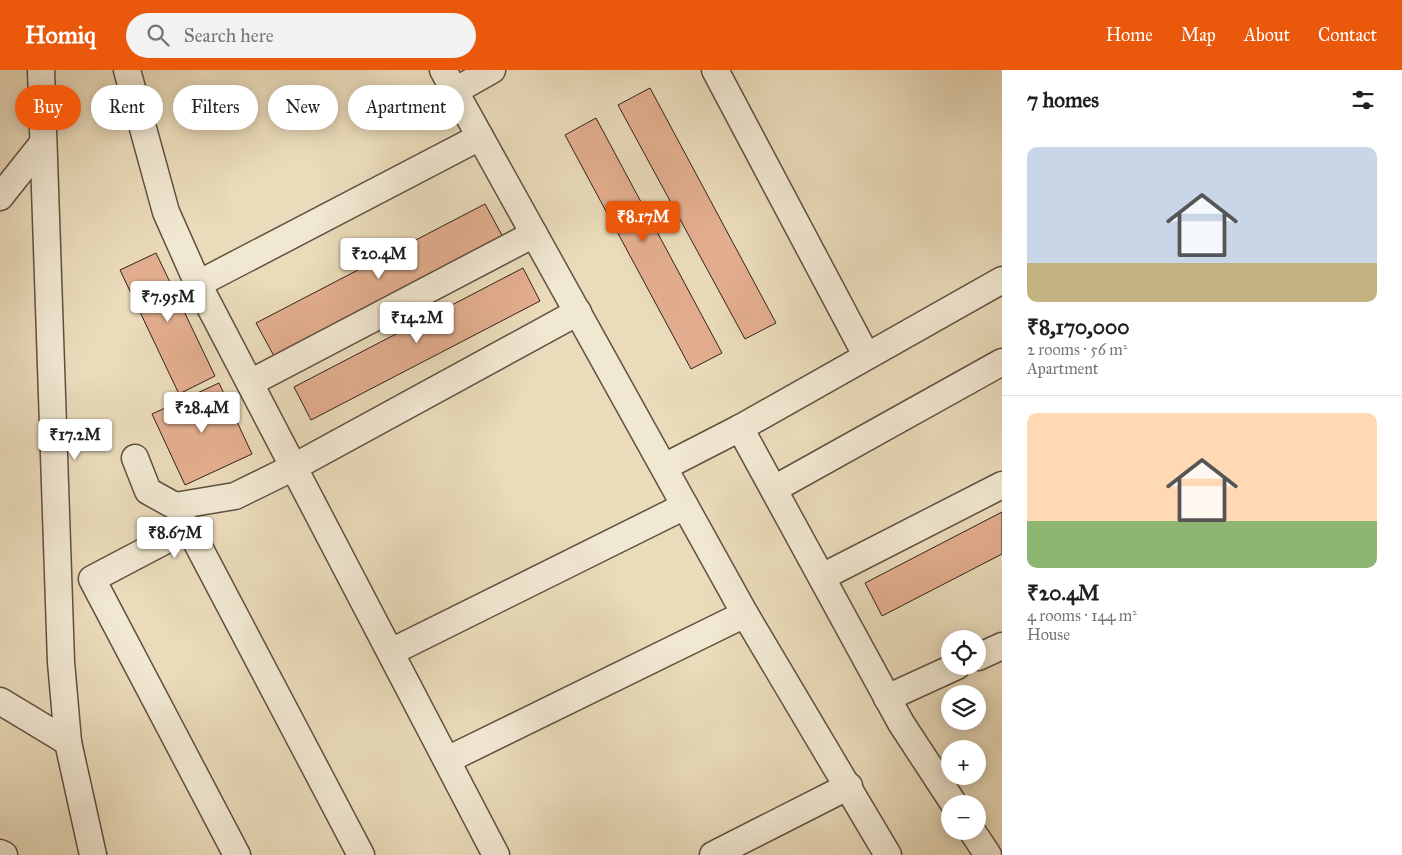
<!DOCTYPE html>
<meta charset="utf-8">
<style>
:root{--surface:#fff;--page:#f2f2f2;--text:#202124;--muted:#757577;--line:#e0e0e0;--accent:#ea580c}
body{margin:0;font-family:"IM FELL Great Primer",serif;background:var(--page);color:var(--text);height:100vh;display:flex;flex-direction:column;font-size:19px;white-space:nowrap}
*{box-sizing:border-box;margin:0}
p{font-size:16px;color:var(--muted)}
.icon{flex:none;width:28px;height:28px;fill:none;stroke:currentColor;stroke-width:2;stroke-linecap:round;stroke-linejoin:round}
.map{position:relative;flex:1;overflow:hidden}
.side{display:flex;flex-direction:column;background:var(--surface);width:400px}
.side>*{flex:none}
.guide{position:absolute;left:15px;top:15px;width:475px;height:45px;display:flex;gap:10px}
.controls{position:absolute;left:941px;top:560px;display:grid;gap:10px}
.controls a{display:grid;place-items:center;width:45px;height:45px;border-radius:50%;background:var(--surface);box-shadow:0 2px 12px #0003;font-size:25px}
.price{position:absolute;translate:-50% -42px;padding:0 11px;border-radius:5px;background:#fff;color:#222;font-size:16px;line-height:32px;filter:drop-shadow(0 1px 2px #0008)}
.price::after{content:'';position:absolute;left:50%;top:30px;width:15px;height:11px;margin-left:-8px;background:inherit;clip-path:polygon(0 0,100% 0,50% 100%)}
.price.current{background:var(--accent);color:#fff}
ul{padding:0;list-style:none}
li{display:grid;align-content:center;gap:10px;height:265px;padding:0 25px}
li+li{border-top:1px solid var(--line)}
li span{display:grid;place-items:center;height:155px;border-radius:10px;color:#555}
li>.icon{margin-inline-start:auto}
span .icon{width:90px;height:90px;fill:#fffc;stroke-width:1}
li b{font-size:21px}
h2{display:flex;justify-content:space-between;align-items:center;height:60px;padding:0 25px;font-size:21px}
.tag{padding:0 18px;border-radius:22px;background:var(--surface);box-shadow:0 2px 12px #0003;font-size:18px;line-height:45px}
.tag.current{background:var(--accent);color:#fff}
header{display:flex;align-items:center;gap:30px;box-sizing:border-box;height:70px;padding:0 25px;background:var(--accent);color:#fff}
header strong{font-size:24px}
nav{display:flex;gap:28px;margin-inline-start:auto;font-size:18px}
.search{width:350px;height:45px;background:var(--page);display:flex;align-items:center;gap:12px;box-sizing:border-box;padding:0 18px;border-radius:28px;color:var(--muted);font-size:19px}
main{display:flex;flex:1;min-height:0}
.map>svg:first-child{display:block}
</style>
<header>
<strong>Homiq</strong>
<div class="search"><svg class="icon" aria-label="search" viewBox="0 0 24 24"><circle cx="10" cy="10" r="6"/><path d="M15 15l6 6"/></svg>Search here</div>
<nav><a>Home</a><a>Map</a><a>About</a><a>Contact</a></nav>
</header>
<main>
<div class="map">
<svg width="1002" height="785" viewBox="0 0 1002 785">
<rect width="100%" height="100%" fill="#eadbba"/>
<filter id="stains"><feTurbulence type="fractalNoise" baseFrequency=".004" numOctaves="4"/><feColorMatrix values="0 0 0 0 .2 0 0 0 0 .09 0 0 0 0 .02 0 0 0 .5 -.17"/></filter>
<radialGradient id="worn" r=".72"><stop offset=".6" stop-color="#630" stop-opacity="0"/><stop offset="1" stop-color="#630" stop-opacity=".3"/></radialGradient>
<g fill="#e3ae8f" stroke="#32211a">
<polygon points="650,18 776,253 745,269 618,35"/>
<polygon points="596,48 722,283 691,299 565,65"/>
<polygon points="485,134 503,167 274,286 256,253"/>
<polygon points="156,183 215,306 179,324 120,200"/>
<polygon points="523,198 540,231 311,350 294,317"/>
<polygon points="219,313 252,384 185,415 152,344"/>
<polygon points="1002,442 1002,484 882,546 865,513"/>
</g>
<g fill="none" stroke-linecap="round" stroke-linejoin="round">
<g stroke="#605042" stroke-width="29">
<g id="minor">
<polyline points="41,0 61,592 68,672 93,785"/>
<polyline points="127,0 166,142 198,214 496,785"/>
<polyline points="443,0 745,544 888,785"/>
<polyline points="715,0 866,285"/>
<polyline points="455,21 492,0"/>
<polyline points="0,127 43,73"/>
<polyline points="198,214 480,67"/>
<polyline points="250,313 534,164"/>
<polyline points="740,358 901,653 954,734"/>
<polyline points="135,388 148,421 175,436 235,426 294,397 578,242"/>
<polyline points="664,397 740,358 1002,210"/>
<polyline points="774,419 1002,292"/>
<polyline points="822,507 1002,415"/>
<polyline points="391,582 685,436"/>
<polyline points="978,587 1002,576"/>
<polyline points="887,628 957,596"/>
<polyline points="0,631 68,672"/>
<polyline points="447,690 745,544"/>
<polyline points="972,761 988,785"/>
<polyline points="0,783 4,785"/>
<polyline points="237,785 92,509 189,458 361,785"/>
<polyline points="713,785 849,716"/>
</g>
</g>
<use href="#minor" stroke="#f1e8d2" stroke-width="26"/>
</g>
<rect width="100%" height="100%" filter="url(#stains)"/>
<rect width="100%" height="100%" fill="url(#worn)"/>
</svg>
<div class="controls">
<a><svg class="icon" aria-label="locate" viewBox="0 0 24 24"><circle cx="12" cy="12" r="6"/><path d="M12 2v4M12 18v4M2 12h4M18 12h4"/></svg></a>
<a><svg class="icon" aria-label="layers" viewBox="0 0 24 24"><path d="M12 4l9 5-9 5-9-5zM3 14l9 5 9-5"/></svg></a>
<a>+</a>
<a>−</a>
</div>
<b class="price current" style="left:643px;top:173px">₹8.17M</b>
<b class="price" style="left:379px;top:210px">₹20.4M</b>
<b class="price" style="left:168px;top:253px">₹7.95M</b>
<b class="price" style="left:417px;top:274px">₹14.2M</b>
<b class="price" style="left:202px;top:364px">₹28.4M</b>
<b class="price" style="left:75px;top:391px">₹17.2M</b>
<b class="price" style="left:175px;top:489px">₹8.67M</b>
<div class="guide">
<a class="tag current">Buy</a>
<a class="tag">Rent</a>
<a class="tag">Filters</a>
<a class="tag">New</a>
<a class="tag">Apartment</a>
</div>
</div>
<section class="side">
<h2>7 homes<svg class="icon" aria-label="filters" viewBox="0 0 24 24"><path d="M4 7h16M4 17h16"/><circle cx="9" cy="7" r="2"/><circle cx="15" cy="17" r="2"/></svg></h2>
<ul>
<li><span style="background:linear-gradient(#c9d6e8 75%,#c2b280 0)"><svg class="icon" aria-label="home" viewBox="0 0 24 24"><path d="M3 11l9-7 9 7M6 9v11h12V9"/></svg></span><div><b>₹8,170,000</b><p>2 rooms · 56 m²</p><p>Apartment</p></div></li>
<li><span style="background:linear-gradient(#ffd9b3 70%,#8fb573 0)"><svg class="icon" aria-label="home" viewBox="0 0 24 24"><path d="M3 11l9-7 9 7M6 9v11h12V9"/></svg></span><div><b>₹20.4M</b><p>4 rooms · 144 m²</p><p>House</p></div></li>
</ul>
</section>
</main>
